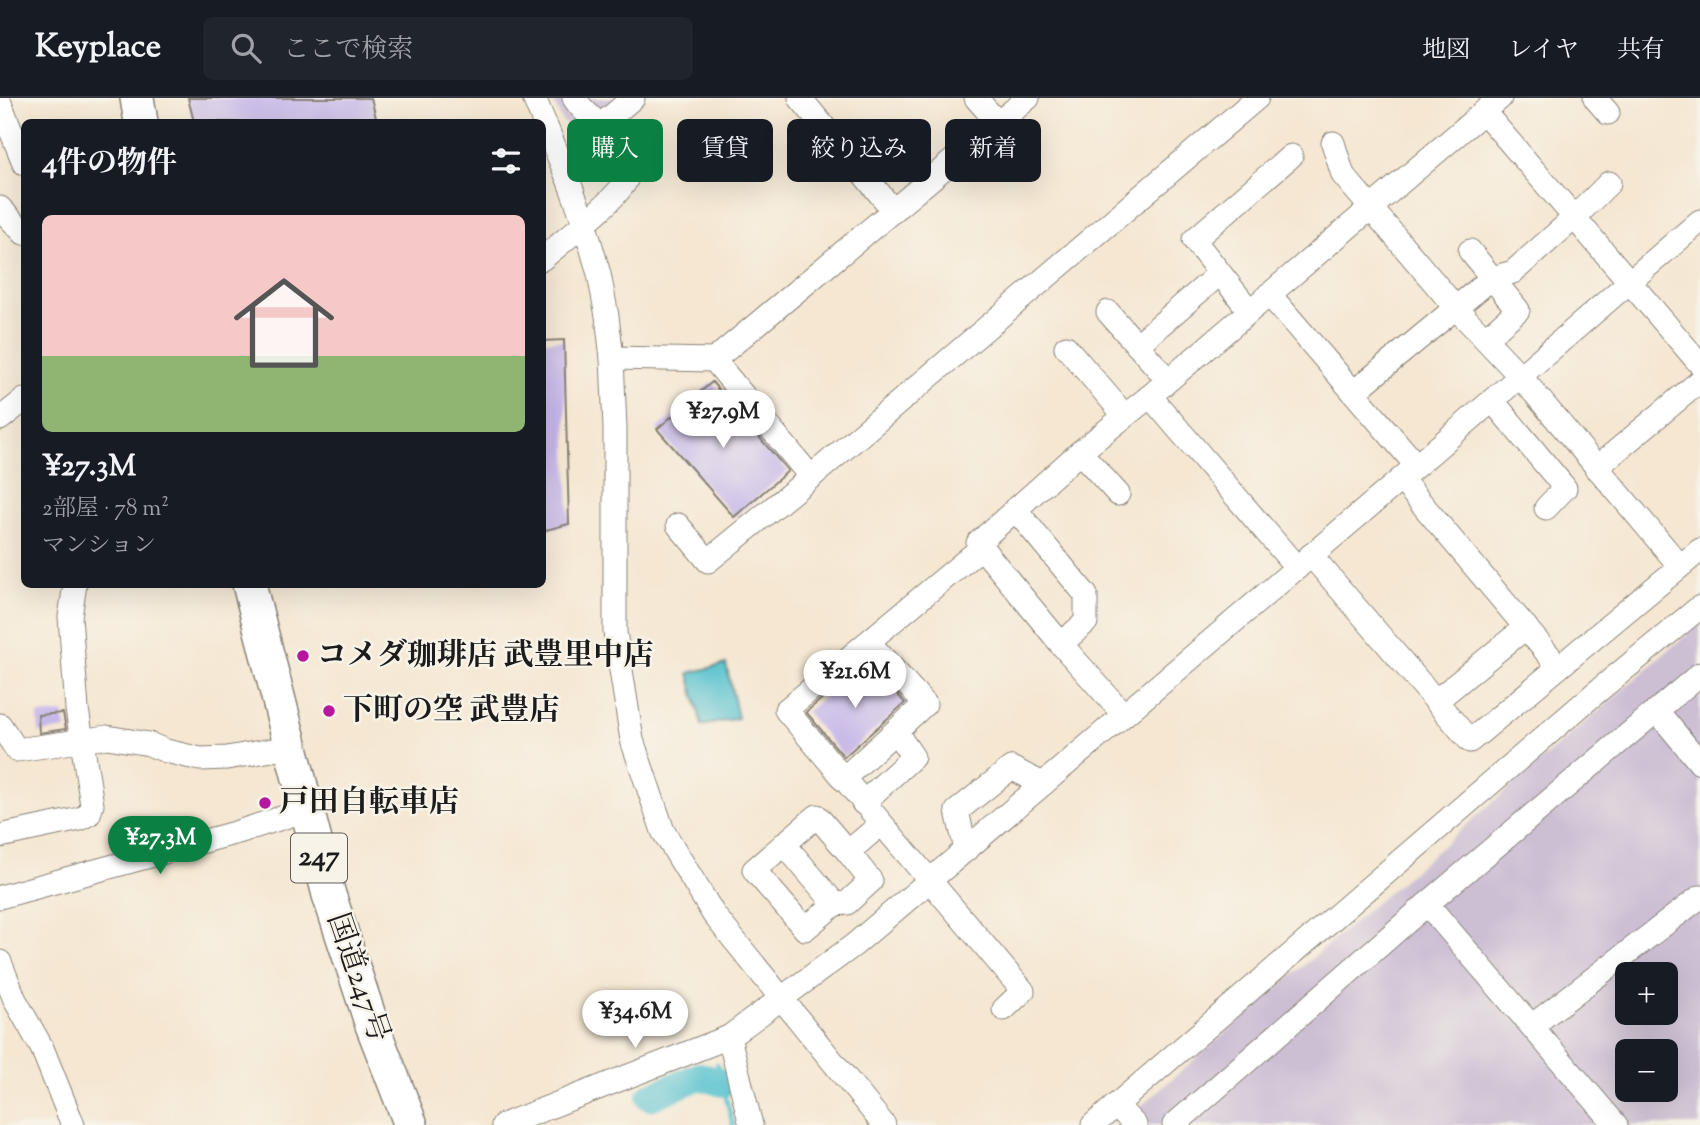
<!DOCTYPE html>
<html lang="ja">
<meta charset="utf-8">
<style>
:root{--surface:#171b24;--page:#20242c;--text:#f1f3f6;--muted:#9ea1a6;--line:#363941;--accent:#0b8043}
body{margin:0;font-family:"Sorts Mill Goudy","Noto Serif JP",serif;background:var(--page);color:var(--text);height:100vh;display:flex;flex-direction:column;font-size:26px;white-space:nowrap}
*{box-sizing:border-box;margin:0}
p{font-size:23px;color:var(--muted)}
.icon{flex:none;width:38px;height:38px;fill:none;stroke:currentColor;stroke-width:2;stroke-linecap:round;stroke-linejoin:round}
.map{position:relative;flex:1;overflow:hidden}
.details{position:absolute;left:21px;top:21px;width:525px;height:469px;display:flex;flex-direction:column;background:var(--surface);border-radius:10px;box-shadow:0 7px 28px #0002}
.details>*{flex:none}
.banner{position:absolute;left:567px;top:21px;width:665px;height:63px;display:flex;gap:14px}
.tools{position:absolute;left:1615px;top:864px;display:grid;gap:14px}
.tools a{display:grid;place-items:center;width:63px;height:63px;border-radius:10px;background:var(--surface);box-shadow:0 7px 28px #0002;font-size:35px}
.price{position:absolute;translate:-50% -60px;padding:0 16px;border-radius:24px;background:#fff;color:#222;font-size:23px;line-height:46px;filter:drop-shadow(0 2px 4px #0008)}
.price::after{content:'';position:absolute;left:50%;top:42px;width:21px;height:16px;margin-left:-10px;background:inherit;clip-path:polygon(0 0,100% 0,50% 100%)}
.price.active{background:var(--accent);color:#fff}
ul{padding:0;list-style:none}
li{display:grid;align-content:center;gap:14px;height:371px;padding:0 21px}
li+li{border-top:2px solid var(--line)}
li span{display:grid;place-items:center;height:217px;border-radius:10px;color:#555}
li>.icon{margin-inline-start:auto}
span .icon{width:126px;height:126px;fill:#fffc;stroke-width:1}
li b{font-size:30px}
h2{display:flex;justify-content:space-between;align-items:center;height:84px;padding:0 21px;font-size:30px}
.tag{padding:0 24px;border-radius:10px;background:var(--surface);box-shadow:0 7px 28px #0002;font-size:24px;line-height:63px}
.tag.active{background:var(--accent);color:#fff}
header{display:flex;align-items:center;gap:42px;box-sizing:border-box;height:98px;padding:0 35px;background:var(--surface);border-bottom:2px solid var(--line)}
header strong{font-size:33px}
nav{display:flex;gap:38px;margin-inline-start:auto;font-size:24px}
.search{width:490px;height:63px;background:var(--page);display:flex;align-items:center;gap:18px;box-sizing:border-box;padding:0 24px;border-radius:10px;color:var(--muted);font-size:26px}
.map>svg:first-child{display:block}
</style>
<header>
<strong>Keyplace</strong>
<div class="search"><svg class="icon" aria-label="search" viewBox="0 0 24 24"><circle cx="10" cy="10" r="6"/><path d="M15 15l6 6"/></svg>ここで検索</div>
<nav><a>地図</a><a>レイヤ</a><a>共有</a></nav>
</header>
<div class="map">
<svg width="1700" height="1027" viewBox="0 0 1700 1027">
<rect width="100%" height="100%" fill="#f7f3e8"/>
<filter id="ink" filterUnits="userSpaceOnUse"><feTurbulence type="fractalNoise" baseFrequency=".0143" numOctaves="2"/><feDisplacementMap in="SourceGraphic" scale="14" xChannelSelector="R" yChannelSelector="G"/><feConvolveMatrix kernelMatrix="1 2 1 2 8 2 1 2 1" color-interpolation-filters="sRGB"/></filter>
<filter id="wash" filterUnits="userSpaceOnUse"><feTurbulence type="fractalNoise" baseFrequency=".00686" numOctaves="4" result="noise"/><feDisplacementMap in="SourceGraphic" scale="28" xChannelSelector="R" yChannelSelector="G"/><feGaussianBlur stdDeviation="1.57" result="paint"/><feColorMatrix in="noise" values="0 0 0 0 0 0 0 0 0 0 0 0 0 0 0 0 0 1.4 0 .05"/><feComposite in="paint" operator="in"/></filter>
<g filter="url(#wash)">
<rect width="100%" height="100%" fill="#f5e7d2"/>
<g fill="#ccbfd4" fill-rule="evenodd">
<polygon points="552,0 647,0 592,46 562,23"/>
<path d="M 1700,525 L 1700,1027 L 1119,1027 ZM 1628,877 L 1666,877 L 1666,915 L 1628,915 ZM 1628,954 L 1666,954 L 1666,992 L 1628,992 Z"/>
</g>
<polygon fill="#55c1cf" stroke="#386e76" stroke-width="2" points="726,566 738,620 702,628 689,575"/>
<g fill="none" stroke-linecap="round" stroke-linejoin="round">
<polyline stroke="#55c1cf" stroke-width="4.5" points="717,966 733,1027"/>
<polyline stroke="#55c1cf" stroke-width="28" points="650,999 700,978 722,985"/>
</g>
<g id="blocks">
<g fill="#c5b5e9">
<polygon points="188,0 371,0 377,24 194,24"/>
<polygon points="564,242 569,426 542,433 542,243"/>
<polygon points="712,284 788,373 734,419 657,331"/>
<polygon points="873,569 905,605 844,659 806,614 849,578 858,580"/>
<polygon points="63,615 66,631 39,635 38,617"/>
</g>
</g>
</g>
<g filter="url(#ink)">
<use href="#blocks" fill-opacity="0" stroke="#888277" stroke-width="2"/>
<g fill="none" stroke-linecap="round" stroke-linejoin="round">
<g stroke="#888277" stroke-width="25">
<g id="minor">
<polyline points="534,0 568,81 584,124 599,176 607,218 612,260 615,330 615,534 632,642 663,733 714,817 884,1027"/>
<polyline points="800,0 894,113"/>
<polyline points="976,0 998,25"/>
<polyline points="1595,0 1608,15"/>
<polyline points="0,5 24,65"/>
<polyline points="1484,14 1700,266"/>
<polyline points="601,27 633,0"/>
<polyline points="1333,45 1343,77 1455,209 1520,278 1680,468"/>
<polyline points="0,110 24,135"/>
<polyline points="1470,153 1518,212 1486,240"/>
<path d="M 542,161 C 560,145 618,101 626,82 C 630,71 629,61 623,51 C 610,30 586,20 574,0"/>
<polyline points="1269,196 1416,367"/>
<polyline points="1249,212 1194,142 1291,58"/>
<polyline points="1108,214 1168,282"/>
<polyline points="1137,247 1219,176"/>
<polyline points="1066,249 1125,318"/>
<polyline points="612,260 714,262 1028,0"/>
<polyline points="714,262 811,379"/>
<polyline points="1354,294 1492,180 1513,174 1574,120 1609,85"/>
<polyline points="1150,298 1297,470"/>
<polyline points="1492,302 1565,390 1546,410"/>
<polyline points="0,321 24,302"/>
<polyline points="1080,354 1118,396"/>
<polyline points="1596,370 1700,283"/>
<polyline points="1401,381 1558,568"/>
<polyline points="1015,411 1086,497 1086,524 1061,546"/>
<polyline points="678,427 708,463 811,379 1257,0"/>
<polyline points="981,450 786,612 1023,893 1004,911"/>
<polyline points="1311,457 1470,643 1700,452"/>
<polyline points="1436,603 1526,529"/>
<polyline points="1657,613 1700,665"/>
<polyline points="1124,617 1061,546 978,445 1080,354 1150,298 1500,0"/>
<polyline points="0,627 17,652 107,639 149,646 166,653 200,661 227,660 289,649"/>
<polyline points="843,681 925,606 874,550 855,566"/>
<polyline points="863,705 913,659 896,634"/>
<polyline points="0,738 80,721 89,716 92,707 77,611 70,519 75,486"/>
<polyline points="784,746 835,806"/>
<polyline points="966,752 957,713 1011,670 1043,686"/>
<polyline points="848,754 817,718 754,772 805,831 835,806 847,805 871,783 848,754 881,726"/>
<polyline points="0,799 238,734 306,712"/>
<polyline points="1427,806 1700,576"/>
<polyline points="0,864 15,902 42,950 73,1027"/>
<polyline points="1533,927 1700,799"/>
<polyline points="729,939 751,1027"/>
<polyline points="1116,1007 1135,1027"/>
<polyline points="503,1027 729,939 854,847 1401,381 1700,123"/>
<polyline points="1093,1027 1593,597 1700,509"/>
<polyline points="1174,1027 1427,806 1616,1027"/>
</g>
</g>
<g stroke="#888277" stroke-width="36">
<g id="highway">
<polyline points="137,0 141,24"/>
<polyline points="249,486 329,797 372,927 411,1027"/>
</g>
</g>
<use href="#minor" stroke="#fff" stroke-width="23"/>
<use href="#highway" stroke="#fff" stroke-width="33"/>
</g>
</g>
<g fill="#b5179e" stroke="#f7f3e8" stroke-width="2.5">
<circle cx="303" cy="558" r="7"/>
<circle cx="329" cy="613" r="7"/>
<circle cx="265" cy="705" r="7"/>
</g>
<g text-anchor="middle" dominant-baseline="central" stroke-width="5" stroke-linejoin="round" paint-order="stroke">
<rect fill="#f7f3e8" stroke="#5e5c59" stroke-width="2" x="291" y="735.5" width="56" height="49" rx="5"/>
<g font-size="28" font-weight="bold" fill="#1c1c1c">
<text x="319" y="760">247</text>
</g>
<g font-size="30" font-weight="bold" fill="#1c1c1c" stroke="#f7f3e8" text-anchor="start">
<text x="317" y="558">コメダ珈琲店 武豊里中店</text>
<text x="343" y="613">下町の空 武豊店</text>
<text x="279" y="705">戸田自転車店</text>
</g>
<g font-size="30" fill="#1c1c1c" stroke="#f7f3e8">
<text transform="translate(357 880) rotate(71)">国道247号</text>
</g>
</g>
</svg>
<div class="tools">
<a>+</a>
<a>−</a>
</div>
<b class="price" style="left:723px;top:352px">¥27.9M</b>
<b class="price" style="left:855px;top:612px">¥21.6M</b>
<b class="price active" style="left:160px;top:778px">¥27.3M</b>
<b class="price" style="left:635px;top:952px">¥34.6M</b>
<div class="banner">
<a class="tag active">購入</a>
<a class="tag">賃貸</a>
<a class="tag">絞り込み</a>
<a class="tag">新着</a>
</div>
<section class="details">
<h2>4件の物件<svg class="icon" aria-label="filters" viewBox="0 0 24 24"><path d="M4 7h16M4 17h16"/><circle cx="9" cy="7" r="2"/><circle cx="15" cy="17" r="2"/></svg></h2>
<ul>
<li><span style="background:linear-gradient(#f6c9c9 65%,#8fb573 0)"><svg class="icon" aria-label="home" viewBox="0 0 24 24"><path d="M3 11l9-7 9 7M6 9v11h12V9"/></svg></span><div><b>¥27.3M</b><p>2部屋 · 78 m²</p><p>マンション</p></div></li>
</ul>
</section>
</div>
